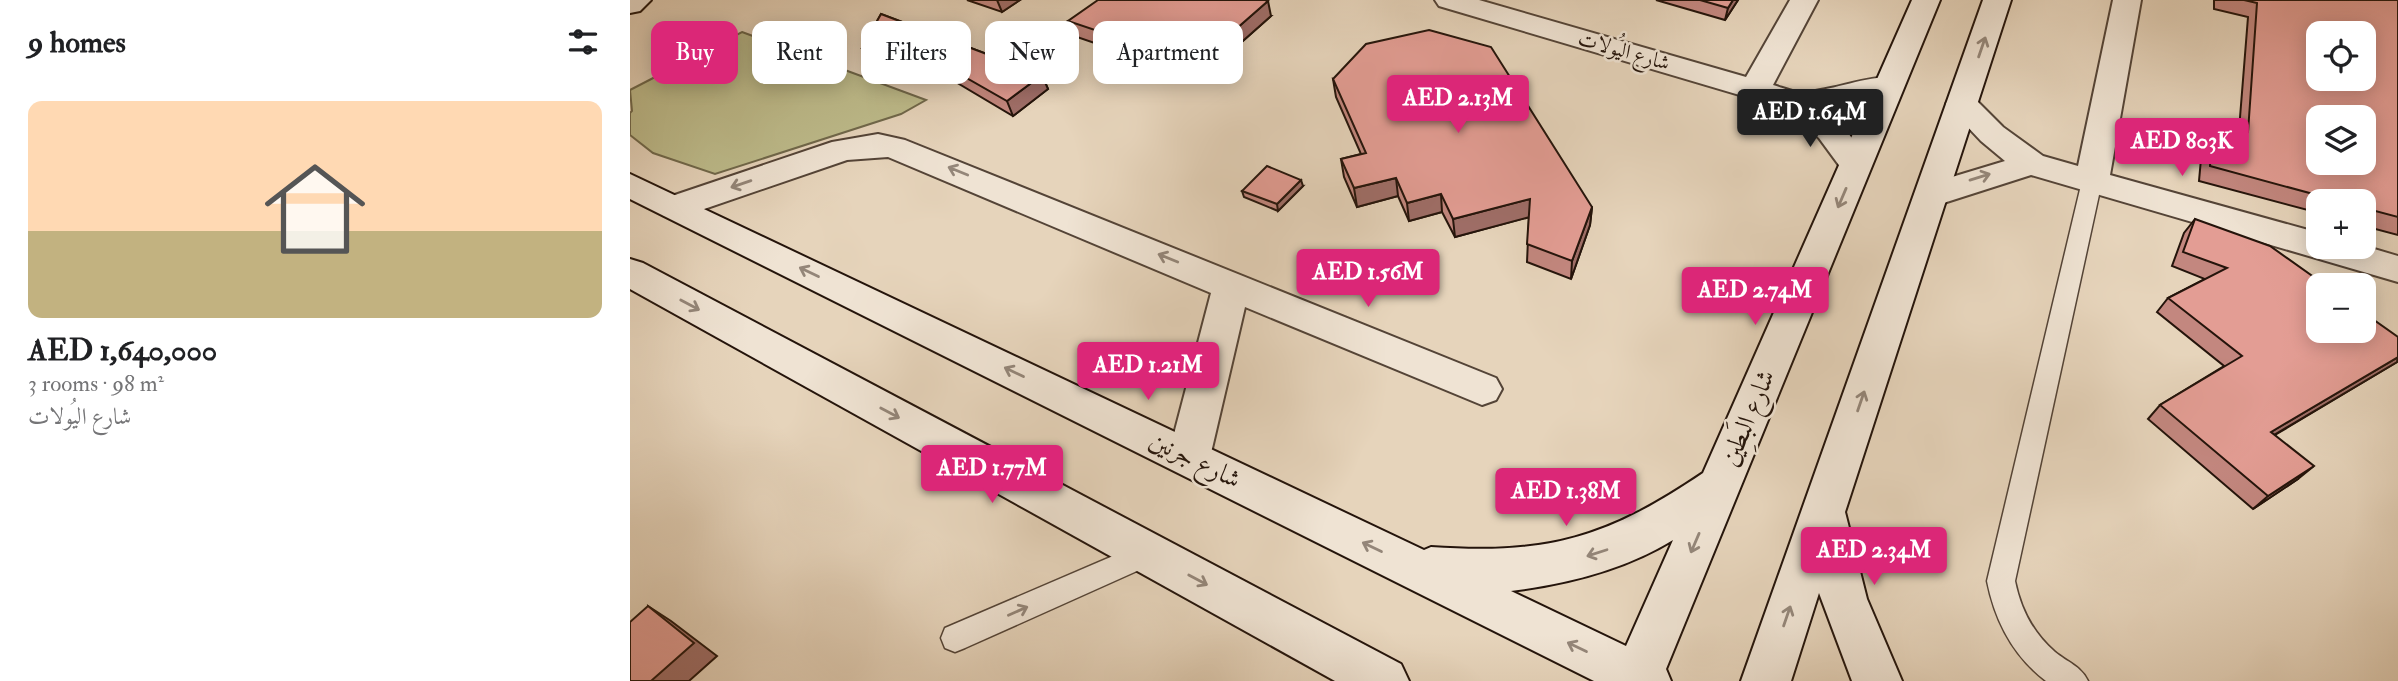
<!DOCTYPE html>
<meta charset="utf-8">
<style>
:root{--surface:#fff;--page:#f6f6f6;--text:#202124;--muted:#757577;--line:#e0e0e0;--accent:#db2777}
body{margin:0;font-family:"IM FELL Double Pica",Amiri,serif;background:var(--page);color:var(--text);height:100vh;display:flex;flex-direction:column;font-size:26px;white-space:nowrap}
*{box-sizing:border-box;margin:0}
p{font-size:23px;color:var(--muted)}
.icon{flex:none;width:38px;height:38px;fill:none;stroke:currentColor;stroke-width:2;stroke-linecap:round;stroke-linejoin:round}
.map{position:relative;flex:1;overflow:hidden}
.side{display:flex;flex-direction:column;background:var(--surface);width:630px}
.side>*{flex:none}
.banner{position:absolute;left:21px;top:21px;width:665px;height:63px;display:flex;gap:14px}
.fabs{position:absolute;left:1676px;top:21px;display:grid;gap:14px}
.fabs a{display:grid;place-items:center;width:70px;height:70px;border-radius:14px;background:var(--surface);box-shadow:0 4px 18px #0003;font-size:35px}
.price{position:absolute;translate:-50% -60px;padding:0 16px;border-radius:7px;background:var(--accent);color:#fff;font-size:23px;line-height:46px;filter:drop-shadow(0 2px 4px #0008)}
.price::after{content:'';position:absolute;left:50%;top:42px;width:21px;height:16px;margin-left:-10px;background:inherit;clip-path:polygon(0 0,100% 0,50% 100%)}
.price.selected{background:#222;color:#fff}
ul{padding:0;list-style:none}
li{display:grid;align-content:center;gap:14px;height:371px;padding:0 28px}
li+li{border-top:2px solid var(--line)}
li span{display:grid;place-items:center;height:217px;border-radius:14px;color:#555}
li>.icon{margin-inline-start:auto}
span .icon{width:126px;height:126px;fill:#fffc;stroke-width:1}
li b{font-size:30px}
h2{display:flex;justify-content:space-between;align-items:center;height:84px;padding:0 28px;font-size:30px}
.tag{padding:0 24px;border-radius:14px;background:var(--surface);box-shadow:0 4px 18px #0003;font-size:24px;line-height:63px}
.tag.selected{background:var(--accent);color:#fff}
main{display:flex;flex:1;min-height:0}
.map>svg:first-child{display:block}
</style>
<main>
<section class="side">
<h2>9 homes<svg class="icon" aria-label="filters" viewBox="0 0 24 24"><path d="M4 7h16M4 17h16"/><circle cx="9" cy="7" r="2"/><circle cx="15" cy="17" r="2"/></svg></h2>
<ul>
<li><span style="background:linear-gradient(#ffd9b3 60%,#c2b280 0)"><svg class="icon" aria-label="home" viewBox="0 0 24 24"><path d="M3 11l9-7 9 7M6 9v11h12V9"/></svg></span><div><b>AED 1,640,000</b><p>3 rooms · 98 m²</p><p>شارع اليُولات</p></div></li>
</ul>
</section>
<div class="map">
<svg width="1768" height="681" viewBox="0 0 1768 681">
<rect width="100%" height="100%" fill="#e6d4bb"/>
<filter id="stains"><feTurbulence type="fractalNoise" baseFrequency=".00286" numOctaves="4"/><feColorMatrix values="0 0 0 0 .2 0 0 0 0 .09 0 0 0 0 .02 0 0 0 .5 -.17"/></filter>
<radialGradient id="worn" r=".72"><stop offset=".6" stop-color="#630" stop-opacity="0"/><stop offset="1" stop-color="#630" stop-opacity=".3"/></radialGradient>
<polygon fill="#bdbb8b" stroke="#70684b" stroke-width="2" points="112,32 296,100 271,114 85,174 23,153 0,135 0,113 2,111 0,90"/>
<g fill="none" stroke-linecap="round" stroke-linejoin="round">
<g stroke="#544437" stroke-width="3">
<g id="service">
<path d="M 1462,174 L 1469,176 L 1472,181 L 1385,581 C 1391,610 1403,633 1425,652 C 1437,662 1451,666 1458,681 L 1416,681 C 1383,656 1365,621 1357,581 L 1452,181 L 1455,176 Z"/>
<polygon points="518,541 527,544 531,553 527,562 335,648 325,652 315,648 311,638 315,628"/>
</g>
</g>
<g stroke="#544437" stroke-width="4">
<g id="minor">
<path d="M 805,0 L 849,0 L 1116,77 L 1160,0 L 1188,0 L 1143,85 C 1151,87 1161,92 1170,92 C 1201,93 1241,72 1270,79 L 1274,86 L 1270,93 L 1194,108 L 1211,124 L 1242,164 L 1238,172 L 1226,175 L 1214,172 L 1189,138 L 1157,109 L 809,6 Z"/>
<polygon points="1483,0 1511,0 1480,175 1689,233 1689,247 1734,246 1768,256 1768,282 1401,175 1301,207 1289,203 1284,195 1289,187 1375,161 1351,141 1316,104 1321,97 1332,94 1343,97 1373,127 1413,156 1448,166"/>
<polygon points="248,134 275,140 866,378 872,389 866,400 852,405 615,307 580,457 574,470 559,475 544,470 538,457 581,293 258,157 217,160 45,219 33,215 28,207 33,199 202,142"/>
</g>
</g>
<g stroke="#24140b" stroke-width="4">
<g id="secondary">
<polygon points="0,0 21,0 10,11 0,13"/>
<path d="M 1282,0 L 1310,0 L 1036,669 L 1041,681 L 964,681 L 0,199 L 0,174 L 794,550 L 801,547 C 918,555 977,538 1073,473 ZM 1043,540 L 996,646 L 881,591 C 937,584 994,570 1043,540 Z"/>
<polygon points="1353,0 1381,0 1215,512 1237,599 1272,681 1222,681 1189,593 1161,681 1111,681"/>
<polygon points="0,259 13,263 771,664 779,681 705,681 0,289"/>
</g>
</g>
<use href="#service" fill="#efe3d3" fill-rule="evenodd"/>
<use href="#minor" fill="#efe3d3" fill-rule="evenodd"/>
<use href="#secondary" fill="#efe3d3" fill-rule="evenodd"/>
</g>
<g fill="#c3877f" stroke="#24140b" stroke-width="2">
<polygon points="337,0 390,0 372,12"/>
<polygon points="1026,0 1108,0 1095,20"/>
<polygon points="1584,0 1768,0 1768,235 1734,226 1734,201 1689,201 1689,213 1569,181 1573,137 1583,123 1609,130 1618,17 1584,9"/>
<polygon points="251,14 412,75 418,89 383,116 292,62 241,61 232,48"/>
<polygon points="641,16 570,79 444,36 438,21"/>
<polygon points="703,79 962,207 960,225 941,279 897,262 899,217 825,237 812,212 779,221 768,196 727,207 714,177 711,159 731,154 706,97"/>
<polygon points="673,186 648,211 614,197 612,191"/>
<polygon points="1565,219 1767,362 1645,435 1668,479 1623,509 1518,419 1530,405 1594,366 1527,312 1538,298 1575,279 1542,266 1554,233"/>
</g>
<g fill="#9f6e68" stroke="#24140b" stroke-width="2">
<polygon points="367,0 390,0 372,12"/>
<polygon points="1103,0 1108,0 1095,20 1098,8"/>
<polygon points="638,1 641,16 570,79 566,64"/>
<polygon points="412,75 418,89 383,116 377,101"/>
<polygon points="766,178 768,196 727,207 724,188"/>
<polygon points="671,180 673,186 648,211 647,204"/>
<polygon points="811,194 812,212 779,221 777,203"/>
<polygon points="900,199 900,217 825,237 823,219"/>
<polygon points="962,207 960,225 941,279 942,261"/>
<polygon points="1768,357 1767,362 1627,445 1641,432"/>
<polygon points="1684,466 1668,479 1623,509 1638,496"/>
<polygon points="18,606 41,621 87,656 59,681 21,681"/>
</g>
<g fill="#e39d94" stroke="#24140b" stroke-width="2" fill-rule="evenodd">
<polygon points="468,0 635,0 638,1 566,64 438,21"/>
<polygon points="1070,0 1103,0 1098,8"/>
<path d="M 1614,0 L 1768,0 L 1768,217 L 1734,208 L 1734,201 L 1709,201 L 1580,166 L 1583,123 L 1618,132 L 1627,3 ZM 1689,33 L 1734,33 L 1734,79 L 1689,79 ZM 1689,117 L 1734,117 L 1734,163 L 1689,163 Z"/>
<polygon points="251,14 412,75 377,101 284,48 232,48"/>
<polygon points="799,30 861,47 962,207 942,261 897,244 900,199 823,219 811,194 777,203 766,178 724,188 711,159 736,153 703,79 736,44"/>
<polygon points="637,166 671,180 647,204 612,191"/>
<polygon points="1565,219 1640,246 1695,285 1689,285 1689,331 1734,331 1734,313 1768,337 1768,357 1641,432 1684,466 1638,496 1530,405 1612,356 1538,298 1597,268 1553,252"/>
<polygon points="18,606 64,643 21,681 0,681 0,622"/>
</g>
<defs><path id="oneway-shaft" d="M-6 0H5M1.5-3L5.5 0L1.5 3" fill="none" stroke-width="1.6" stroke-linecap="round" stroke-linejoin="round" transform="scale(1.75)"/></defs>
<g stroke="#948679">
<use href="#oneway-shaft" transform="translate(1352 47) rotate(-71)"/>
<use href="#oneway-shaft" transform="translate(328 171) rotate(-158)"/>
<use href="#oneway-shaft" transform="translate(1350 177) rotate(-17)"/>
<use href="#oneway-shaft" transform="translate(111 184) rotate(161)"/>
<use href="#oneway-shaft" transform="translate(1212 198) rotate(113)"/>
<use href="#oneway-shaft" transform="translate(538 258) rotate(-158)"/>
<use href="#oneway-shaft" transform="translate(179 272) rotate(-154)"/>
<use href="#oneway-shaft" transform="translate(60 305) rotate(28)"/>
<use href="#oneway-shaft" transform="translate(384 372) rotate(-154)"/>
<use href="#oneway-shaft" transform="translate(1231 401) rotate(-71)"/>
<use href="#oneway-shaft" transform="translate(260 413) rotate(28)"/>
<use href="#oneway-shaft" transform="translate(1065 543) rotate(113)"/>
<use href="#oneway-shaft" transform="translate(742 547) rotate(-154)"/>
<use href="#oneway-shaft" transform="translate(967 553) rotate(162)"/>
<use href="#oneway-shaft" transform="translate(568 580) rotate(28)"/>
<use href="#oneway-shaft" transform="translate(388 611) rotate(-24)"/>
<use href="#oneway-shaft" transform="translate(1157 616) rotate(-71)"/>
<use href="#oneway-shaft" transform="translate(947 647) rotate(-154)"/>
</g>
<g text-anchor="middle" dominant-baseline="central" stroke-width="5" stroke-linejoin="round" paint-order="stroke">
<g font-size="21" fill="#24140b" stroke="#efe3d3">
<text transform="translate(994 51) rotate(16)">شارع اليُولات</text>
</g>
<g font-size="26" fill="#24140b" stroke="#efe3d3">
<text transform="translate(1118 418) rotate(-67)">شارع البَطِين</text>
<text transform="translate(565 460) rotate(26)">شارع جرنين</text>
</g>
</g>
<rect width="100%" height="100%" filter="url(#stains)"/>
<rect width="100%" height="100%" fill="url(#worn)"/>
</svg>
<div class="fabs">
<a><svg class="icon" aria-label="locate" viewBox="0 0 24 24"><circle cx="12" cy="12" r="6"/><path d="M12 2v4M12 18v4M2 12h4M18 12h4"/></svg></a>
<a><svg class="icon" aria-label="layers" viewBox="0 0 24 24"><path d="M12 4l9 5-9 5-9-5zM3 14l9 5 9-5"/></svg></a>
<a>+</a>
<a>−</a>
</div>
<b class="price" style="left:828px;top:135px">AED 2.13M</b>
<b class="price selected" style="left:1180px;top:149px">AED 1.64M</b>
<b class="price" style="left:1552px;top:178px">AED 803K</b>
<b class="price" style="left:738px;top:309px">AED 1.56M</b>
<b class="price" style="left:1125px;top:327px">AED 2.74M</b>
<b class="price" style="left:518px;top:402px">AED 1.21M</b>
<b class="price" style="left:362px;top:505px">AED 1.77M</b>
<b class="price" style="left:936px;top:528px">AED 1.38M</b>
<b class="price" style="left:1244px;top:587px">AED 2.34M</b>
<div class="banner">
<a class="tag selected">Buy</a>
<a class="tag">Rent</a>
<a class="tag">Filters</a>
<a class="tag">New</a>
<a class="tag">Apartment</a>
</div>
</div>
</main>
